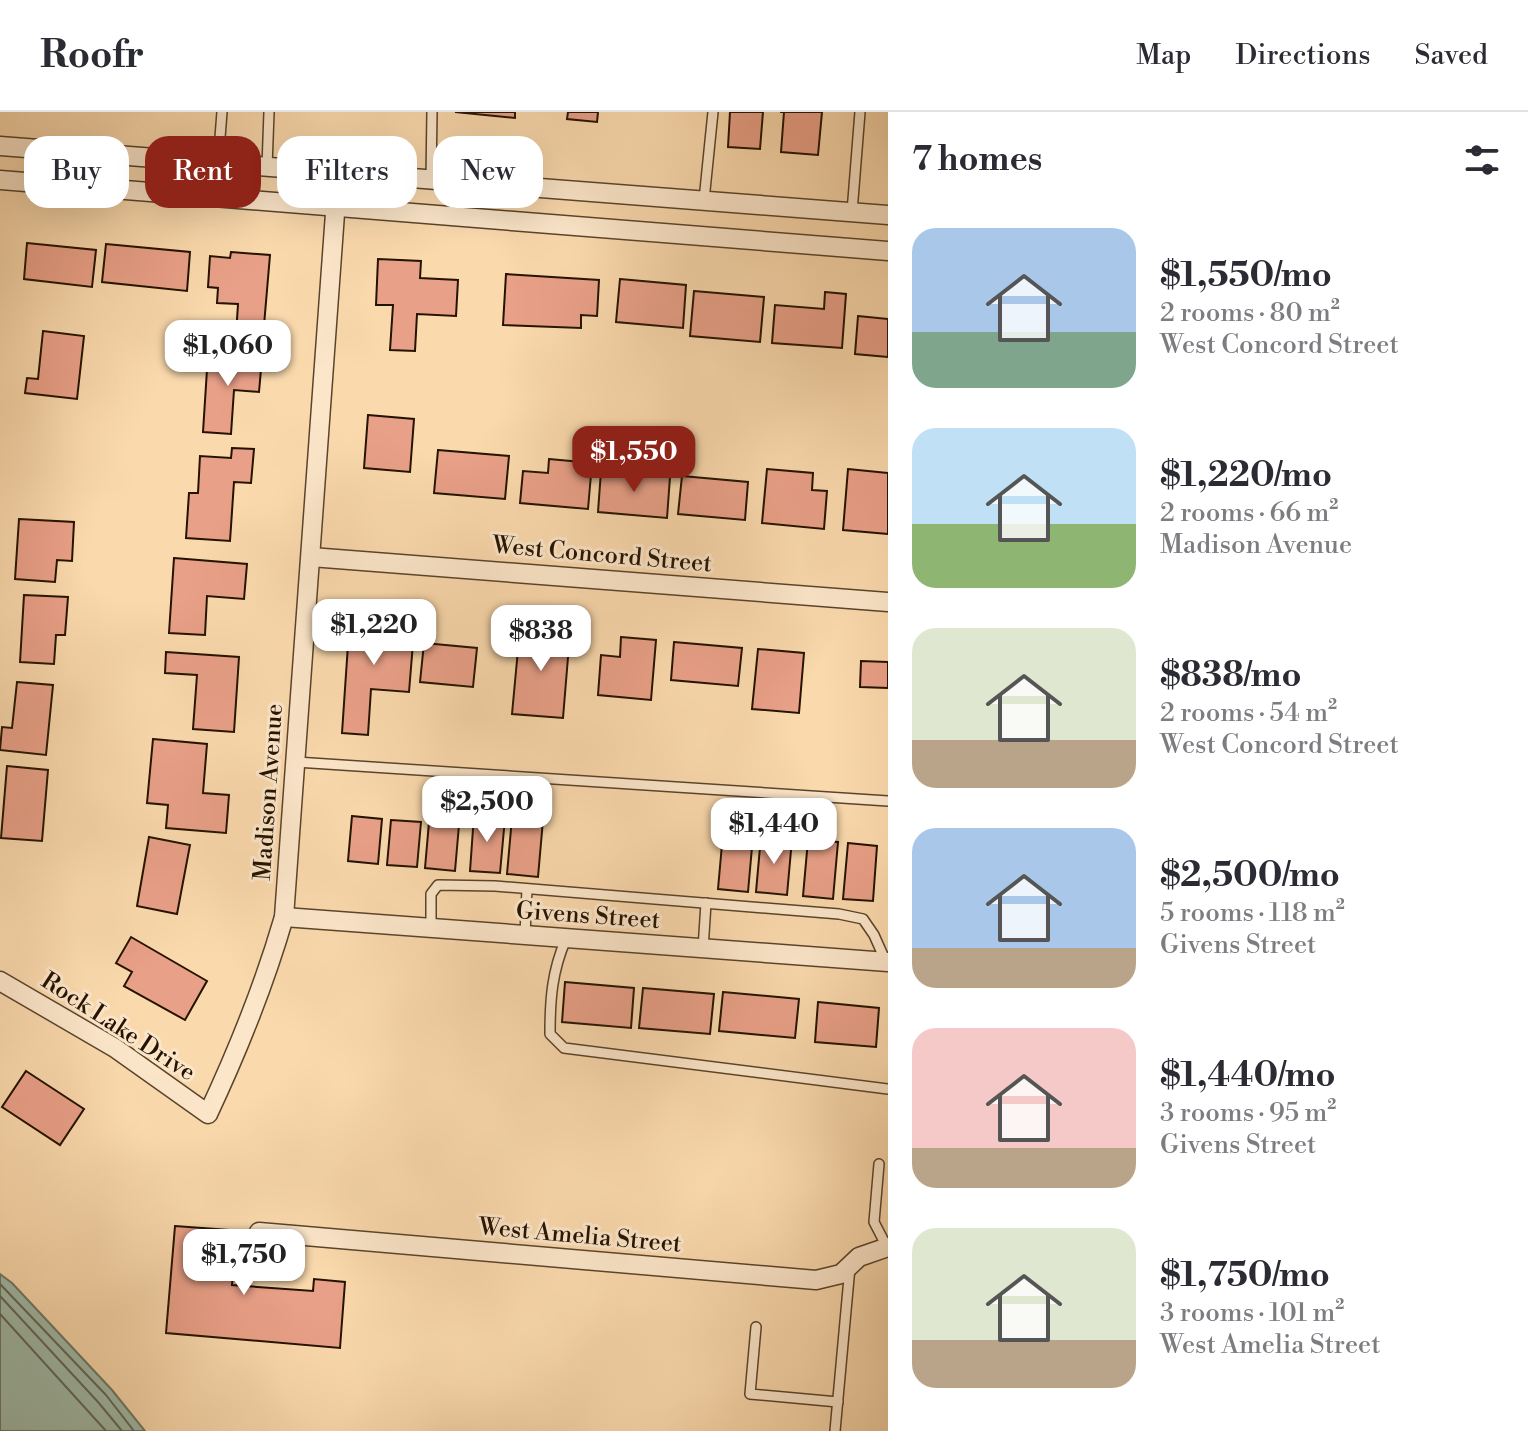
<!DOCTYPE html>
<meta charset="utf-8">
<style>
:root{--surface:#fff;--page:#f2f2f3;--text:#2b2b33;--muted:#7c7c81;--line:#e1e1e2;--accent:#8f2418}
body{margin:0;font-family:"Libre Bodoni",serif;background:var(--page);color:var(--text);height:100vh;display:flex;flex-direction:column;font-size:30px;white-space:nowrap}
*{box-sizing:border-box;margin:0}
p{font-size:26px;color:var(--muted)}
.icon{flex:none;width:44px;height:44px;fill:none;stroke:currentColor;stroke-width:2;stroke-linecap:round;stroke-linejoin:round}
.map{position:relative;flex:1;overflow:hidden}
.drawer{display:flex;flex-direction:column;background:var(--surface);width:640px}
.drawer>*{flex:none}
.top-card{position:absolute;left:24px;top:24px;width:744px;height:72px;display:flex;gap:16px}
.price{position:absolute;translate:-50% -68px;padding:0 18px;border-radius:16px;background:#fff;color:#222;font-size:26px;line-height:52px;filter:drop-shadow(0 2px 4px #0008)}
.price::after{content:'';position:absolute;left:50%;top:48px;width:24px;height:18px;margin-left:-12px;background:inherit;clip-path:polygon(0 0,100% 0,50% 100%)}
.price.selected{background:var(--accent);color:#fff}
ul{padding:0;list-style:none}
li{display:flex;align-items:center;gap:24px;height:200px;padding:0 24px}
li span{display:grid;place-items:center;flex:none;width:224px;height:160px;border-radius:24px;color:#555}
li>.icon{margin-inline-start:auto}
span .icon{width:96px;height:96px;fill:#fffc;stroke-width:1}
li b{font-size:34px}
h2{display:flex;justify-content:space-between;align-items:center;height:96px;padding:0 24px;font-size:34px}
.chip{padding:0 28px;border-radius:24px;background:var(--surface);box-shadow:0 8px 32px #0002;font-size:28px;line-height:72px}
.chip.selected{background:var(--accent);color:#fff}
header{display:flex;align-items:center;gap:48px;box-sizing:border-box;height:112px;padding:0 40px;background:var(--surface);border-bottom:2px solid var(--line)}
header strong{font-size:38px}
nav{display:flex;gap:44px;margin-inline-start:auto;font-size:28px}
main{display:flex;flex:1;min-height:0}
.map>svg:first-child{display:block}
</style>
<header>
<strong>Roofr</strong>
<nav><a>Map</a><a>Directions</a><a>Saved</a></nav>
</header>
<main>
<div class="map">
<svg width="888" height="1319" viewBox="0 0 888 1319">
<rect width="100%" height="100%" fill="#fad9ad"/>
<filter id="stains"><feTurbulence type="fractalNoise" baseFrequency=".0025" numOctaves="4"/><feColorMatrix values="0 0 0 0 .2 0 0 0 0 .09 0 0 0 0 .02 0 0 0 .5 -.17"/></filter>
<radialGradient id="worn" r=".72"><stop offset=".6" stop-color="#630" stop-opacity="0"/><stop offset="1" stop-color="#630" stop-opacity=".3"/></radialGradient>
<polygon fill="#9ebaa9" stroke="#6d7765" stroke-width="2" points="0,1162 12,1171 112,1278 145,1319 0,1319"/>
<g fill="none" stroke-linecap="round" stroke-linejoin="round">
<g stroke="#616654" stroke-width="2">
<polyline points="0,1172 106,1283 134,1319"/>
<polyline points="0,1184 98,1290 122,1319"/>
<polyline points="0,1202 106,1319"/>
</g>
</g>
<g fill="#e9a088" stroke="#241300" stroke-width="2">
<polygon points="455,0 515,0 515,6"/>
<polygon points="568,0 598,0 597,10 567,7"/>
<polygon points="730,0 763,0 760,37 728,35"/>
<polygon points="780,0 822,0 818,43 781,40 784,0"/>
<polygon points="27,131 96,138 92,175 24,167"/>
<polygon points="106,132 190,140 187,179 102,170"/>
<polygon points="231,140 270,143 263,225 236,223 238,192 217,191 218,176 208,175 210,144 230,146"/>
<polygon points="378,147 421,149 420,166 458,168 456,204 417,202 415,239 390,238 393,193 376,193"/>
<polygon points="506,162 599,168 597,204 581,203 581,216 503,213"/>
<polygon points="620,167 686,173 683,216 616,210"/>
<polygon points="694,179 764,185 760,230 690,224"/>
<polygon points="825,180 846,182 842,236 772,231 775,193 824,197"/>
<polygon points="858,204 888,207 888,245 855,242"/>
<polygon points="43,219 84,224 77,287 25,281 27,266 38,267"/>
<polygon points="208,242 262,246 259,280 234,278 231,322 203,320"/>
<polygon points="368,303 414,307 410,360 364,356"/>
<polygon points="232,336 254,337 251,371 234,370 230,429 186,426 189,381 198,381 200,344 231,346"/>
<polygon points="438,338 509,344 505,387 434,381"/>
<polygon points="549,347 592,351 588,397 520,391 523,359 548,361"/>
<polygon points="767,357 813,361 812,378 827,379 824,417 762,411"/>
<polygon points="848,357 888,361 888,422 843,418"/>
<polygon points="601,359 670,365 667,406 598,400"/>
<polygon points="682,364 748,370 745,408 678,402"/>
<polygon points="19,407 74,410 72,449 57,448 55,470 15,467"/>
<polygon points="174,446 247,452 244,487 207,484 205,523 169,521"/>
<polygon points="24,483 68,485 65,523 56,523 54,552 20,550"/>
<polygon points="350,503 395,506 394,518 414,519 409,580 371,577 368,623 342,621"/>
<polygon points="520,516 570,521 563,606 512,602"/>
<polygon points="621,525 656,528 651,588 598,583 601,543 620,545"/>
<polygon points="674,530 742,536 738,574 671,568"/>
<polygon points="424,531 477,536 473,575 420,570"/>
<polygon points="758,537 804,541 799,601 752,597"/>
<polygon points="166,540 239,545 234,620 193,617 197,563 165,561"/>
<polygon points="861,549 888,550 888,576 860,575"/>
<polygon points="17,570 53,573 46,643 0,638 2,615 12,616"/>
<polygon points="153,627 207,632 203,681 229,683 226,721 166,716 168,693 147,691"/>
<polygon points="7,654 48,658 42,729 1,726"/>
<polygon points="474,703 505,706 500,761 470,759"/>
<polygon points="352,704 382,707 378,752 348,749"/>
<polygon points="512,706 543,708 538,765 507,762"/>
<polygon points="391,708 421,710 417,755 387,753"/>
<polygon points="429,710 459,713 455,759 425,756"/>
<polygon points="723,721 753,724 748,780 718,777"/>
<polygon points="761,724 792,727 787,783 756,780"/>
<polygon points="149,725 190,733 177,802 137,794"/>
<polygon points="808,728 838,730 833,787 803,784"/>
<polygon points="848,731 877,734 873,789 843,787"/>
<polygon points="131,825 207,869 185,908 124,874 132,860 116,851"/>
<polygon points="565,870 634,876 631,916 562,910"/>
<polygon points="643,876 714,882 710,922 639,916"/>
<polygon points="723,880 799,887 795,926 719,919"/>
<polygon points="818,890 879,896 876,935 815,930"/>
<polygon points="26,959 84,997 60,1033 2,995"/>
<polygon points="175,1114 242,1119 239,1149 234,1148 232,1173 313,1179 314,1167 345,1170 340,1236 166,1221"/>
</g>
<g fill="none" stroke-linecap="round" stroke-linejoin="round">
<g stroke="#5a442b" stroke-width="12">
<g id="service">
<polyline points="218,51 222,0"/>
<polyline points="267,55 269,0"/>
<polyline points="431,67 432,0"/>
<polyline points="704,88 713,0"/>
<polyline points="852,100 860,0"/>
<polyline points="296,650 888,689"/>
<polyline points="431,816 431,782 438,773 495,774 839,802 863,807 874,823 886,850"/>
<polyline points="525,823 527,777"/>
<path d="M 566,827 C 552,859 550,887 550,922 L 564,936 L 888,977"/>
<polyline points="703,837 706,791"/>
<polyline points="879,1052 874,1110 887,1135"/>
<polyline points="756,1215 750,1282 838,1290"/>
<polyline points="835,1319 850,1155"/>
</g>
</g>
<g stroke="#5a442b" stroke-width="21">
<g id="minor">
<polyline points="0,34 888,103"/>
<polyline points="0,68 888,139"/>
<polyline points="311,445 888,490"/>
<polyline points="284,805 888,850"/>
<path d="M 0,869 L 115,936 L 208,1002 C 238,938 264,874 284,805 L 338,60"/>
<polyline points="259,1120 816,1168 841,1162 859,1145 888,1135"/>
</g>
</g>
<use href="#service" stroke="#fce6ca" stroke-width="9"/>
<use href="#minor" stroke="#fce6ca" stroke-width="18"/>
</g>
<g text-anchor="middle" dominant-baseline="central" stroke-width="6" stroke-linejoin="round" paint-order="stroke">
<g font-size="24" fill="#241300" stroke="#fce6ca">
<text transform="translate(602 443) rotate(5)">West Concord Street</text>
<text transform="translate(269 680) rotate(-86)">Madison Avenue</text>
<text transform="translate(588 804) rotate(4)">Givens Street</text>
<text transform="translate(118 915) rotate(33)">Rock Lake Drive</text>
<text transform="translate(580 1124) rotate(5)">West Amelia Street</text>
</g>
</g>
<rect width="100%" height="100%" filter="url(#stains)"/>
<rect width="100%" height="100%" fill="url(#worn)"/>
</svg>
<b class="price" style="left:228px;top:276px">$1,060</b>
<b class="price selected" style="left:634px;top:382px">$1,550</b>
<b class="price" style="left:374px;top:555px">$1,220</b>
<b class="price" style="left:541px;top:561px">$838</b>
<b class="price" style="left:487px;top:732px">$2,500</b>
<b class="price" style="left:774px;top:754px">$1,440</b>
<b class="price" style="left:244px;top:1185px">$1,750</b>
<div class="top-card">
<a class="chip">Buy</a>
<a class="chip selected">Rent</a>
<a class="chip">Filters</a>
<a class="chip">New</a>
</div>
</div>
<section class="drawer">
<h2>7 homes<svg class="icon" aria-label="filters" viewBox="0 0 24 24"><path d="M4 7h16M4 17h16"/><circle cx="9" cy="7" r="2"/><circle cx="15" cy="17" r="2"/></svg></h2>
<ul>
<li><span style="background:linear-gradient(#a9c7e8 65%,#7fa58c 0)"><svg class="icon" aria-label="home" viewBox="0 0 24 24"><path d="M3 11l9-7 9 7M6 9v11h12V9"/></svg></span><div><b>$1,550/mo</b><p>2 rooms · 80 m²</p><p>West Concord Street</p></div></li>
<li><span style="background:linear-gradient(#bfe0f5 60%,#8fb573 0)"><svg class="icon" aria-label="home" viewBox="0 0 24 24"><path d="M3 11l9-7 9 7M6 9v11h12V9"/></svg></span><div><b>$1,220/mo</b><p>2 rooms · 66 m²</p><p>Madison Avenue</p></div></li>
<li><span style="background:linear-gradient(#dfe7d0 70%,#b9a48a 0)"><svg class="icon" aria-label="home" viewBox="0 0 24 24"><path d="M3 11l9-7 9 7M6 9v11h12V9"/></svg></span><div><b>$838/mo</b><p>2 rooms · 54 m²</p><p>West Concord Street</p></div></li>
<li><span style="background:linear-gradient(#a9c7e8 75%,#b9a48a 0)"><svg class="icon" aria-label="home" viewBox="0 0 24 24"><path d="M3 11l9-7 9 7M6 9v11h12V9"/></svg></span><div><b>$2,500/mo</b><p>5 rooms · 118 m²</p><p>Givens Street</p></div></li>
<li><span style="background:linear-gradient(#f6c9c9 75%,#b9a48a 0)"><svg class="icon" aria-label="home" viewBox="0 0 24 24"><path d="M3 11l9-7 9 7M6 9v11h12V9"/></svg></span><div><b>$1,440/mo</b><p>3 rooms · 95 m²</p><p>Givens Street</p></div></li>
<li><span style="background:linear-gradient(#dfe7d0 70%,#b9a48a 0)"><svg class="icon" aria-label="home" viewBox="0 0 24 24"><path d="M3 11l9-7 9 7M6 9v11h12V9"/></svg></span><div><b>$1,750/mo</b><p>3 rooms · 101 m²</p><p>West Amelia Street</p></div></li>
</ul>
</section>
</main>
